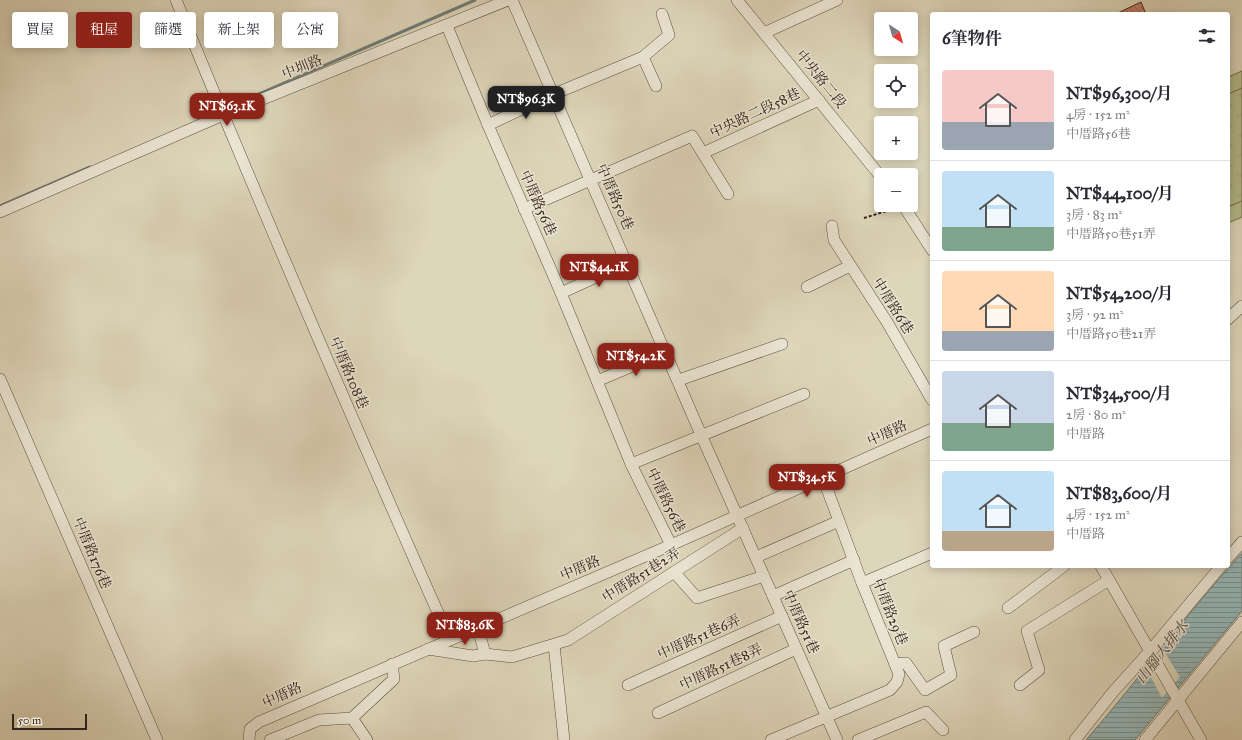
<!DOCTYPE html>
<html lang="zh-TW">
<meta charset="utf-8">
<style>
:root{--surface:#fff;--page:#f7f7f7;--text:#2b2b33;--muted:#7c7c81;--line:#e1e1e2;--accent:#8f2418}
body{margin:0;font-family:"IM FELL Great Primer","Noto Serif TC",serif;background:var(--page);color:var(--text);height:100vh;display:flex;flex-direction:column;font-size:15px;white-space:nowrap}
*{box-sizing:border-box;margin:0}
p{font-size:13px;color:var(--muted)}
.icon{flex:none;width:22px;height:22px;fill:none;stroke:currentColor;stroke-width:2;stroke-linecap:round;stroke-linejoin:round}
.map{position:relative;flex:1;overflow:hidden}
.side{position:absolute;left:930px;top:12px;width:300px;height:556px;display:flex;flex-direction:column;background:var(--surface);border-radius:4px;box-shadow:0 2px 10px #0003}
.side>*{flex:none}
.guide{position:absolute;left:12px;top:12px;width:380px;height:36px;display:flex;gap:8px}
.needle{width:26px;rotate:143deg}
.tools{position:absolute;left:874px;top:12px;display:grid;gap:8px}
.tools a{display:grid;place-items:center;width:44px;height:44px;border-radius:4px;background:var(--surface);box-shadow:0 2px 10px #0003;font-size:20px}
.scale{position:absolute;left:12px;bottom:10px;width:75px;box-sizing:border-box;padding-left:4px;border:2px solid #35241a;border-top:0;font-size:11px;line-height:14px;white-space:nowrap;color:#35241a;-webkit-text-stroke:3px #eae4d2;paint-order:stroke}
.price{position:absolute;translate:-50% -34px;padding:0 9px;border-radius:8px;background:var(--accent);color:#fff;font-size:13px;line-height:26px;filter:drop-shadow(0 1px 2px #0008)}
.price::after{content:'';position:absolute;left:50%;top:24px;width:12px;height:9px;margin-left:-6px;background:inherit;clip-path:polygon(0 0,100% 0,50% 100%)}
.price.on{background:#222;color:#fff}
ul{padding:0;list-style:none}
li{display:flex;align-items:center;gap:12px;height:100px;padding:0 12px}
li+li{border-top:1px solid var(--line)}
li span{display:grid;place-items:center;flex:none;width:112px;height:80px;border-radius:4px;color:#555}
li>.icon{margin-inline-start:auto}
span .icon{width:48px;height:48px;fill:#fffc;stroke-width:1}
li b{font-size:17px}
h2{display:flex;justify-content:space-between;align-items:center;height:48px;padding:0 12px;font-size:17px}
.tag{padding:0 14px;border-radius:4px;background:var(--surface);box-shadow:0 2px 10px #0003;font-size:14px;line-height:36px}
.tag.on{background:var(--accent);color:#fff}
.map>svg:first-child{display:block}
</style>
<div class="map">
<svg width="1242" height="740" viewBox="0 0 1242 740">
<defs>
<pattern id="grass-tufts" width="24" height="20" patternUnits="userSpaceOnUse"><rect width="24" height="20" fill="#b6bd8c"/><path d="M3 7l-1-3M5 7V3M7 7l1-3M15 17l-1-3M17 17v-4M19 17l1-3" fill="none" stroke="#9da278"/></pattern>
<pattern id="water-rules" width="6" height="5" patternUnits="userSpaceOnUse"><rect width="6" height="5" fill="#95b7b8"/><path d="M0 2.5h6" fill="none" stroke="#7a9595"/></pattern>
<pattern id="building-back-hatch" width="6" height="6" patternUnits="userSpaceOnUse"><rect width="6" height="6" fill="#c9806e"/><path d="M-1 5l2 2M0 0l6 6M5-1l2 2" fill="none" stroke="#a4695a"/></pattern>
</defs>
<rect width="100%" height="100%" fill="#ded6ba"/>
<filter id="stains"><feTurbulence type="fractalNoise" baseFrequency=".005" numOctaves="4"/><feColorMatrix values="0 0 0 0 .2 0 0 0 0 .09 0 0 0 0 .02 0 0 0 .5 -.17"/></filter>
<radialGradient id="worn" r=".72"><stop offset=".6" stop-color="#630" stop-opacity="0"/><stop offset="1" stop-color="#630" stop-opacity=".3"/></radialGradient>
<polygon fill="url(#grass-tufts)" stroke="#767053" points="1242,88 1242,201 1228,207 1228,94"/>
<g fill="#b6bd8c" stroke="#767053">
<polygon points="1242,71 1242,88 1228,94 1228,77"/>
<polygon points="1242,201 1242,217 1228,223 1228,207"/>
</g>
<path fill="url(#water-rules)" stroke="#6f7c79" d="M 1242,553 L 1242,611 L 1135,740 L 1086,740 C 1139,679 1187,613 1242,553 Z"/>
<polygon fill="#ded6ba" points="1161,646 1180,677 1162,698 1145,666"/>
<g fill="none" stroke-linecap="round" stroke-linejoin="round">
<g stroke="#6f7c79" stroke-width="3">
<polyline points="229,107 475,0"/>
<polyline points="0,206 90,167"/>
</g>
</g>
<polygon fill="url(#building-back-hatch)" stroke="#35241a" points="1141,2 1146,14 1116,14"/>
<g fill="none" stroke-linecap="round" stroke-linejoin="round">
<g stroke="#5f5042" stroke-width="12">
<g id="minor">
<path d="M 176,0 C 264,215 356,428 450,640"/>
<polyline points="512,0 702,437 837,740"/>
<polyline points="737,0 881,177"/>
<polyline points="447,26 488,125 561,293 631,464 671,545"/>
<polyline points="764,33 837,0"/>
<polyline points="656,86 643,57 669,35 662,14"/>
<polyline points="488,125 554,94 643,57"/>
<polyline points="703,153 819,100"/>
<polyline points="903,205 932,250"/>
<polyline points="524,209 692,136 728,194"/>
<polyline points="0,212 223,115 508,0"/>
<polyline points="832,226 834,240 887,322 932,400"/>
<polyline points="807,287 850,266"/>
<polyline points="561,293 627,263"/>
<polyline points="1228,319 1242,306"/>
<polyline points="0,379 157,740"/>
<polyline points="679,380 782,344"/>
<polyline points="597,381 666,352"/>
<polyline points="631,464 804,394"/>
<polyline points="756,557 839,521"/>
<polyline points="1228,558 1242,542"/>
<polyline points="1101,566 1201,740"/>
<polyline points="674,572 697,598 764,576"/>
<polyline points="862,583 932,553"/>
<polyline points="773,596 854,560"/>
<polyline points="1008,608 1064,566"/>
<polyline points="478,628 485,654"/>
<polyline points="554,645 564,740"/>
<polyline points="428,649 473,656 485,654 512,657 568,640 743,528"/>
<polyline points="895,664 906,663 925,690 951,675 944,646 974,632"/>
<polyline points="628,685 782,616"/>
<polyline points="1020,685 1039,670 1027,631 1109,580"/>
<polyline points="658,713 796,649"/>
<polyline points="352,718 367,740"/>
<polyline points="249,740 250,729 259,722 671,545 932,429"/>
<polyline points="270,740 319,720 352,718 394,679 392,664"/>
<polyline points="771,740 890,690 897,682 899,674 862,583 823,478"/>
<polyline points="858,740 926,712 943,730"/>
<polyline points="1075,740 1113,692 1149,652 1221,566"/>
<polyline points="1145,740 1242,622"/>
</g>
</g>
<polyline stroke="#35241a" stroke-width="2" stroke-dasharray="3 2" stroke-linecap="butt" points="864,218 893,209"/>
<use href="#minor" stroke="#eae4d2" stroke-width="11"/>
</g>
<g text-anchor="middle" dominant-baseline="central" stroke-width="3" stroke-linejoin="round" paint-order="stroke">
<g font-size="14" fill="#35241a" stroke="#eae4d2">
<text transform="translate(302 67) rotate(-22)">中圳路</text>
<text transform="translate(821 79) rotate(51)">中央路二段</text>
<text transform="translate(755 113) rotate(-25)">中央路二段58巷</text>
<text transform="translate(615 197) rotate(66)">中厝路50巷</text>
<text transform="translate(538 203) rotate(66)">中厝路56巷</text>
<text transform="translate(893 306) rotate(58)">中厝路6巷</text>
<text transform="translate(349 373) rotate(67)">中厝路108巷</text>
<text transform="translate(887 433) rotate(-24)">中厝路</text>
<text transform="translate(666 500) rotate(64)">中厝路56巷</text>
<text transform="translate(92 553) rotate(67)">中厝路176巷</text>
<text transform="translate(580 568) rotate(-23)">中厝路</text>
<text transform="translate(641 575) rotate(-32)">中厝路51巷2弄</text>
<text transform="translate(890 612) rotate(68)">中厝路29巷</text>
<text transform="translate(801 622) rotate(66)">中厝路51巷</text>
<text transform="translate(699 637) rotate(-24)">中厝路51巷6弄</text>
<text transform="translate(721 667) rotate(-25)">中厝路51巷8弄</text>
<text transform="translate(282 695) rotate(-24)">中厝路</text>
</g>
<g font-size="15" font-style="italic" fill="#4d4942" stroke="#eae4d2">
<text transform="translate(1162 652) rotate(-52)">山腳大排水</text>
</g>
</g>
<rect width="100%" height="100%" filter="url(#stains)"/>
<rect width="100%" height="100%" fill="url(#worn)"/>
</svg>
<div class="tools">
<a><svg class="needle" viewBox="-14 -14 28 28"><path d="M0-13l5 13h-10z" fill="#e53935"/><path d="M0 13l5-13h-10z" fill="#7c7c81"/></svg></a>
<a><svg class="icon" aria-label="locate" viewBox="0 0 24 24"><circle cx="12" cy="12" r="6"/><path d="M12 2v4M12 18v4M2 12h4M18 12h4"/></svg></a>
<a>+</a>
<a>−</a>
</div>
<div class="scale">50 m</div>
<b class="price on" style="left:526px;top:120px">NT$96.3K</b>
<b class="price" style="left:227px;top:127px">NT$63.1K</b>
<b class="price" style="left:599px;top:288px">NT$44.1K</b>
<b class="price" style="left:636px;top:377px">NT$54.2K</b>
<b class="price" style="left:807px;top:498px">NT$34.5K</b>
<b class="price" style="left:465px;top:646px">NT$83.6K</b>
<div class="guide">
<a class="tag">買屋</a>
<a class="tag on">租屋</a>
<a class="tag">篩選</a>
<a class="tag">新上架</a>
<a class="tag">公寓</a>
</div>
<section class="side">
<h2>6筆物件<svg class="icon" aria-label="filters" viewBox="0 0 24 24"><path d="M4 7h16M4 17h16"/><circle cx="9" cy="7" r="2"/><circle cx="15" cy="17" r="2"/></svg></h2>
<ul>
<li><span style="background:linear-gradient(#f6c9c9 65%,#9aa5b1 0)"><svg class="icon" aria-label="home" viewBox="0 0 24 24"><path d="M3 11l9-7 9 7M6 9v11h12V9"/></svg></span><div><b>NT$96,300/月</b><p>4房 · 152 m²</p><p>中厝路56巷</p></div></li>
<li><span style="background:linear-gradient(#bfe0f5 70%,#7fa58c 0)"><svg class="icon" aria-label="home" viewBox="0 0 24 24"><path d="M3 11l9-7 9 7M6 9v11h12V9"/></svg></span><div><b>NT$44,100/月</b><p>3房 · 83 m²</p><p>中厝路50巷51弄</p></div></li>
<li><span style="background:linear-gradient(#ffd9b3 75%,#9aa5b1 0)"><svg class="icon" aria-label="home" viewBox="0 0 24 24"><path d="M3 11l9-7 9 7M6 9v11h12V9"/></svg></span><div><b>NT$54,200/月</b><p>3房 · 92 m²</p><p>中厝路50巷21弄</p></div></li>
<li><span style="background:linear-gradient(#c9d6e8 65%,#7fa58c 0)"><svg class="icon" aria-label="home" viewBox="0 0 24 24"><path d="M3 11l9-7 9 7M6 9v11h12V9"/></svg></span><div><b>NT$34,500/月</b><p>2房 · 80 m²</p><p>中厝路</p></div></li>
<li><span style="background:linear-gradient(#bfe0f5 75%,#b9a48a 0)"><svg class="icon" aria-label="home" viewBox="0 0 24 24"><path d="M3 11l9-7 9 7M6 9v11h12V9"/></svg></span><div><b>NT$83,600/月</b><p>4房 · 152 m²</p><p>中厝路</p></div></li>
</ul>
</section>
</div>
